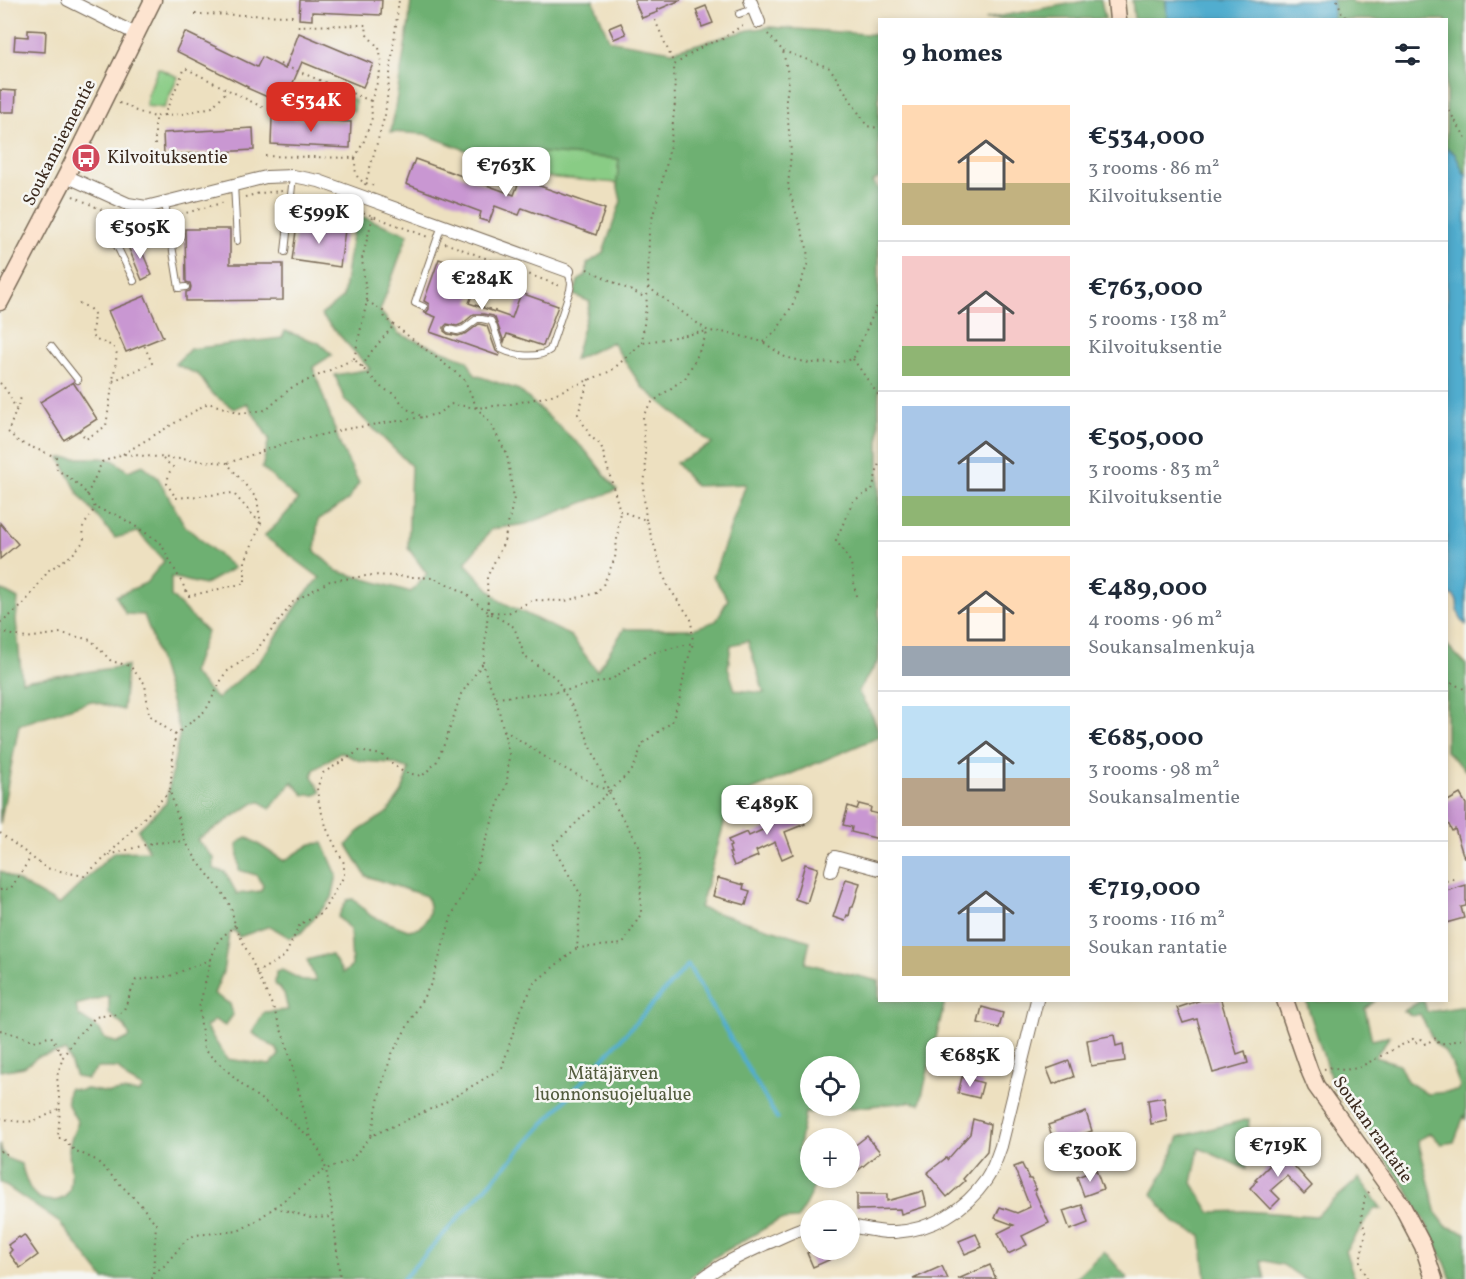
<!DOCTYPE html>
<meta charset="utf-8">
<style>
:root{--surface:#fff;--page:#f2f2f3;--text:#1f2937;--muted:#747a83;--line:#e0e1e3;--accent:#d93025}
body{margin:0;font-family:Vollkorn,serif;background:var(--page);color:var(--text);height:100vh;display:flex;flex-direction:column;font-size:22px;white-space:nowrap}
*{box-sizing:border-box;margin:0}
p{font-size:20px;color:var(--muted)}
.icon{flex:none;width:33px;height:33px;fill:none;stroke:currentColor;stroke-width:2;stroke-linecap:round;stroke-linejoin:round}
.map{position:relative;flex:1;overflow:hidden}
.details{position:absolute;left:878px;top:18px;width:570px;height:984px;display:flex;flex-direction:column;background:var(--surface);border-radius:0px;box-shadow:0 3px 9px #0003}
.details>*{flex:none}
.buttons{position:absolute;left:800px;top:1056px;display:grid;gap:12px}
.buttons a{display:grid;place-items:center;width:60px;height:60px;border-radius:50%;background:var(--surface);box-shadow:0 3px 9px #0003;font-size:30px}
.price{position:absolute;translate:-50% -51px;padding:0 14px;border-radius:12px;background:#fff;color:#222;font-size:20px;line-height:39px;filter:drop-shadow(0 2px 3px #0008)}
.price::after{content:'';position:absolute;left:50%;top:36px;width:18px;height:14px;margin-left:-9px;background:inherit;clip-path:polygon(0 0,100% 0,50% 100%)}
.price.on{background:var(--accent);color:#fff}
ul{padding:0;list-style:none}
li{display:flex;align-items:center;gap:18px;height:150px;padding:0 24px}
li+li{border-top:2px solid var(--line)}
li span{display:grid;place-items:center;flex:none;width:168px;height:120px;border-radius:0px;color:#555}
li>.icon{margin-inline-start:auto}
span .icon{width:72px;height:72px;fill:#fffc;stroke-width:1}
li b{font-size:26px}
h2{display:flex;justify-content:space-between;align-items:center;height:72px;padding:0 24px;font-size:26px}
.map>svg:first-child{display:block}
</style>
<div class="map">
<svg width="1466" height="1279" viewBox="0 0 1466 1279">
<rect width="100%" height="100%" fill="#f6f6f2"/>
<filter id="ink" filterUnits="userSpaceOnUse"><feTurbulence type="fractalNoise" baseFrequency=".0167" numOctaves="2"/><feDisplacementMap in="SourceGraphic" scale="12" xChannelSelector="R" yChannelSelector="G"/><feConvolveMatrix kernelMatrix="1 2 1 2 8 2 1 2 1" color-interpolation-filters="sRGB"/></filter>
<filter id="wash" filterUnits="userSpaceOnUse"><feTurbulence type="fractalNoise" baseFrequency=".008" numOctaves="4" result="noise"/><feDisplacementMap in="SourceGraphic" scale="24" xChannelSelector="R" yChannelSelector="G"/><feGaussianBlur stdDeviation="1.35" result="paint"/><feColorMatrix in="noise" values="0 0 0 0 0 0 0 0 0 0 0 0 0 0 0 0 0 1.4 0 .05"/><feComposite in="paint" operator="in"/></filter>
<g filter="url(#wash)">
<rect width="100%" height="100%" fill="#ede0c0"/>
<g fill="#89cc85" stroke="#627b52" stroke-width="1.5">
<polygon points="158,68 178,77 164,108 146,106 148,94"/>
<polygon points="322,90 355,100 354,111 333,108 317,100"/>
<polygon points="535,152 619,159 617,183 533,176"/>
</g>
<g fill="#6eb072" stroke="#546d48" stroke-width="1.5" fill-rule="evenodd">
<path d="M 411,0 L 593,0 L 609,39 L 613,41 L 672,51 L 749,30 L 769,27 L 879,35 L 879,178 L 872,182 L 879,189 L 879,660 L 858,691 C 864,703 879,723 879,737 L 731,799 L 700,908 L 810,941 L 805,963 L 879,981 L 879,1000 L 945,1001 L 920,1104 L 908,1102 L 805,1113 L 798,1152 L 815,1185 L 798,1219 L 779,1220 L 713,1258 L 689,1279 L 104,1279 L 60,1223 L 0,1182 L 0,1145 C 3,1159 9,1159 21,1164 C 26,1178 29,1198 46,1200 C 81,1206 69,1169 69,1148 C 70,1140 75,1130 78,1122 C 70,1110 64,1102 69,1088 L 80,1090 L 87,1089 L 109,1093 L 121,1091 L 139,1093 L 143,1088 L 127,1079 L 118,1068 L 97,1068 L 87,1079 L 76,1077 L 66,1051 L 39,1056 L 24,1067 L 0,1071 L 0,871 L 59,905 L 114,852 L 149,851 L 138,830 L 166,803 L 180,732 L 151,634 L 144,615 L 126,614 L 116,596 L 146,583 L 164,561 L 138,532 L 115,538 L 79,495 L 60,458 L 102,458 L 113,460 L 128,471 L 143,465 L 158,478 L 185,526 L 234,568 L 204,585 L 171,577 L 171,596 L 207,632 L 192,673 L 217,699 L 260,661 L 305,594 L 320,578 L 264,536 L 278,523 L 298,500 L 262,468 L 269,439 L 247,403 L 234,409 L 211,393 L 199,375 L 175,364 L 190,349 L 282,338 L 285,331 L 319,343 L 332,355 L 313,367 L 341,447 L 359,483 L 348,500 L 318,520 L 315,551 L 337,571 L 411,592 L 427,574 L 408,548 L 411,466 L 344,399 L 335,375 L 370,369 L 321,315 L 343,297 L 355,214 L 408,234 L 380,311 L 399,334 L 467,360 L 475,375 L 519,390 L 585,450 L 617,490 L 526,524 L 492,529 L 465,563 L 500,601 L 571,636 L 597,671 L 624,629 L 693,629 L 716,621 L 728,599 L 713,577 L 746,484 L 695,486 L 676,463 L 712,444 L 642,387 L 612,342 L 574,360 L 590,302 L 574,295 L 578,281 L 585,276 L 587,271 L 587,264 L 603,253 L 621,201 L 617,183 L 619,159 L 535,152 L 533,176 L 424,134 L 391,132 L 409,22 ZM 748,641 L 764,693 L 735,690 L 728,668 L 731,645 ZM 340,752 L 360,761 L 392,763 L 409,769 L 402,792 L 387,813 L 360,830 L 347,845 L 366,876 L 426,896 C 432,911 430,916 420,928 L 408,930 L 371,916 L 353,899 L 347,900 L 338,917 L 350,929 L 352,966 L 343,973 L 332,955 L 325,955 L 307,960 L 316,981 L 304,981 L 282,970 L 276,972 L 275,984 L 284,993 L 288,1010 L 264,1012 L 252,1033 L 277,1049 L 279,1055 L 270,1065 L 227,1059 L 206,1027 L 215,1020 L 225,1026 L 233,1015 L 230,1004 L 214,994 L 223,972 L 229,935 L 234,930 L 239,937 L 270,926 L 290,938 L 301,933 L 332,898 L 337,875 L 323,843 L 311,844 L 284,861 L 247,837 L 237,844 L 239,870 L 256,875 L 263,885 L 261,891 L 237,894 L 225,872 L 214,869 L 214,858 L 197,840 L 254,803 L 261,802 L 270,809 L 292,782 L 304,795 L 316,795 L 321,792 L 312,776 L 314,770 ZM 109,996 L 109,1014 L 124,1026 L 130,1037 L 118,1043 L 105,1039 L 99,1029 L 78,1015 L 76,1005 ZM 810,1066 L 849,1066 L 849,1106 L 810,1106 Z"/>
<polygon points="1090,0 1101,0 1105,19 985,19"/>
<polygon points="1132,0 1166,0 1167,19 1134,19"/>
<polygon points="1333,0 1351,0 1354,4 1405,0 1466,0 1466,174 1464,173 1455,154 1446,147 1446,20 1333,20"/>
<polygon points="0,589 18,599 16,620 22,681 127,666 123,710 91,701 19,725 0,824"/>
<polygon points="1446,644 1466,665 1466,771 1446,751"/>
<polygon points="1306,1001 1375,1001 1365,1009 1372,1040 1390,1036 1375,1057 1399,1064 1407,1081 1427,1094 1457,1091 1460,1086 1451,1062 1444,1051 1434,1042 1420,1014 1413,1016 1404,1011 1420,1001 1424,1001 1427,1012 1466,1006 1466,1120 1464,1116 1454,1142 1441,1144 1431,1133 1418,1140 1437,1214 1446,1226 1466,1233 1466,1279 1451,1279 1446,1265 1425,1222 1406,1188 1333,1086"/>
<polygon points="1249,1119 1246,1169 1199,1148 1192,1183 1210,1212 1244,1211 1316,1216 1359,1178 1382,1209 1375,1208 1345,1251 1355,1279 1304,1279 1283,1265 1261,1260 1265,1279 1206,1279 1201,1235 1175,1224 1152,1194 1166,1169 1179,1137"/>
<polygon points="1104,1251 1128,1279 1073,1279 1079,1275"/>
</g>
<g fill="#51adcf" stroke="#466c76" stroke-width="1.5">
<polygon points="1166,0 1333,0 1333,19 1167,19"/>
<path d="M 1446,147 L 1455,154 L 1464,173 L 1466,174 L 1466,625 C 1465,625 1460,618 1460,617 C 1455,606 1462,598 1446,592 Z"/>
</g>
<g fill="none" stroke-linecap="round" stroke-linejoin="round">
<polyline stroke="#51adcf" stroke-width="4" points="403,1279 688,965 777,1118"/>
</g>
<g id="blocks">
<g fill="#c997d2">
<polygon points="300,0 382,0 381,15 312,12 312,20 299,19"/>
<polygon points="634,0 681,0 657,10 658,12 642,18"/>
<polygon points="706,6 713,23 702,27 696,10"/>
<polygon points="621,23 626,34 614,39 609,28"/>
<polygon points="28,30 46,31 45,52 14,50 15,36 28,37"/>
<polygon points="185,32 257,67 262,57 285,69 299,33 373,64 363,87 302,62 282,108 272,103 272,99 247,88 248,87 176,51"/>
<polygon points="0,90 16,91 15,112 0,112"/>
<polygon points="272,118 351,122 350,148 271,144"/>
<polygon points="253,128 254,150 164,155 163,133"/>
<polygon points="415,159 514,195 520,179 605,209 596,235 522,208 519,215 495,206 489,222 479,219 481,212 406,184"/>
<polygon points="297,224 345,230 340,267 292,260"/>
<polygon points="185,229 230,229 230,264 283,264 283,300 186,301 186,292 190,291 191,287 190,283 186,282"/>
<polygon points="137,240 152,275 142,280 127,244"/>
<polygon points="439,259 476,272 472,284 476,285 469,303 512,318 521,293 558,306 543,346 507,334 504,342 495,318 493,316 483,314 474,314 462,324 457,326 447,324 444,327 444,331 448,334 458,336 467,333 479,324 487,326 496,351 500,354 499,356 430,332 436,317 423,312 427,312 429,309 429,304 424,301"/>
<polygon points="145,296 163,337 126,352 108,311"/>
<polygon points="73,382 97,419 64,440 40,402"/>
<polygon points="0,523 18,544 0,559"/>
<polygon points="1460,794 1466,804 1466,858 1464,858 1455,829 1452,831 1446,819 1446,802"/>
<polygon points="789,802 793,814 797,812 798,816 801,814 805,824 785,832 793,854 782,859 775,842 756,851 758,856 734,866 729,853 731,853 729,847 731,846 728,840 747,832 749,836 769,827 768,824 770,823 765,812"/>
<polygon points="859,804 871,807 870,812 878,814 877,818 879,819 879,839 851,832 852,827 843,825 848,806 857,809"/>
<polygon points="805,864 818,868 807,903 795,899"/>
<polygon points="718,878 744,885 743,889 750,891 746,905 713,896"/>
<polygon points="846,879 860,883 853,907 851,907 849,916 847,915 845,921 833,917"/>
<polygon points="1466,885 1466,906 1461,907 1464,918 1446,923 1446,891"/>
<polygon points="1201,1000 1221,1000 1237,1054 1245,1051 1248,1063 1213,1073 1197,1019 1183,1023 1177,1008"/>
<polygon points="982,1007 1003,1013 999,1028 978,1023"/>
<polygon points="1114,1035 1116,1046 1123,1044 1125,1061 1091,1066 1087,1040"/>
<polygon points="974,1043 994,1048 990,1063 971,1058"/>
<polygon points="1069,1061 1074,1077 1053,1084 1047,1069"/>
<polygon points="962,1077 983,1083 979,1098 958,1093"/>
<polygon points="1164,1097 1167,1121 1151,1124 1148,1100"/>
<polygon points="1086,1112 1092,1131 1055,1144 1048,1125"/>
<polygon points="973,1119 990,1124 987,1151 963,1179 965,1181 947,1197 927,1173 946,1158 947,1160 970,1134"/>
<polygon points="867,1136 880,1152 849,1178 849,1150"/>
<polygon points="1276,1146 1312,1186 1304,1194 1287,1176 1271,1190 1280,1199 1270,1209 1250,1188 1257,1181 1255,1180 1270,1165 1264,1158"/>
<polygon points="1022,1164 1029,1179 1031,1179 1036,1190 1034,1190 1049,1223 1022,1236 1027,1245 1008,1254 998,1233 1014,1225 995,1218 1000,1207 1017,1213 1030,1207 1014,1167"/>
<polygon points="1096,1170 1103,1189 1084,1196 1077,1177"/>
<polygon points="923,1191 927,1206 901,1214 900,1209 857,1210 857,1194 887,1194 887,1201"/>
<polygon points="1082,1205 1088,1223 1070,1230 1063,1211"/>
<polygon points="976,1234 982,1247 965,1254 959,1241"/>
<polygon points="24,1235 38,1255 20,1268 9,1253 12,1250 8,1245 19,1237 20,1238"/>
<polygon points="815,1250 824,1250 829,1260 813,1267 807,1253"/>
<polygon points="990,1265 996,1279 958,1279"/>
<polygon points="942,1266 948,1279 913,1279"/>
</g>
</g>
</g>
<g filter="url(#ink)">
<use href="#blocks" fill-opacity="0" stroke="#796a57" stroke-width="1.5"/>
<g fill="none" stroke-linecap="round" stroke-linejoin="round">
<g stroke="#796a57" stroke-width="8">
<g id="lane">
<polyline points="739,14 753,9"/>
<polyline points="234,184 237,241"/>
<polyline points="165,203 179,288 186,287"/>
<polyline points="115,242 134,281"/>
<polyline points="285,252 293,176"/>
<polyline points="424,307 415,303 442,225"/>
<path d="M 449,329 L 457,331 L 464,329 L 477,319 L 482,319 L 491,321 L 493,325 L 501,349 C 514,356 538,359 550,350 L 570,290 L 571,283 L 568,271"/>
<polyline points="51,346 78,380"/>
</g>
</g>
<g stroke="#796a57" stroke-width="14">
<g id="street">
<polyline points="68,0 136,34"/>
<polyline points="750,0 759,22"/>
<polyline points="66,176 128,204 146,207 266,177 293,176 319,181 568,271"/>
<polyline points="831,871 835,857 879,869"/>
<path d="M 849,1226 C 864,1228 880,1233 895,1232 C 932,1230 965,1210 986,1180 C 993,1170 997,1158 1001,1146 L 1037,1000"/>
<path d="M 702,1279 C 721,1264 744,1254 765,1244 C 780,1238 794,1230 810,1226"/>
</g>
</g>
<g stroke="#796a57" stroke-width="19">
<g id="secondary">
<polyline points="1116,0 1118,20"/>
<polyline points="0,302 66,176 153,0"/>
<polyline points="1285,1000 1310,1072 1316,1086 1401,1204 1423,1246 1434,1279"/>
</g>
</g>
<g stroke="#796a57" stroke-width="2" stroke-dasharray="1.5 4.5" stroke-linecap="butt">
<polyline points="1337,0 1342,12 1348,20"/>
<polyline points="195,14 295,16"/>
<polyline points="655,20 674,64"/>
<polyline points="783,51 830,68 867,126 879,128"/>
<polyline points="280,64 371,101"/>
<polyline points="119,103 129,106 133,110 155,117"/>
<polyline points="1446,106 1466,138"/>
<polyline points="164,115 182,114 212,107 228,90"/>
<polyline points="155,145 155,117 164,115 185,68 264,108"/>
<polyline points="265,156 355,158 364,141 372,118 371,101 377,83 382,63 379,48 367,35 366,25 294,26"/>
<path d="M 355,158 C 355,180 357,180 377,187"/>
<polyline points="365,185 385,115 399,0"/>
<path d="M 73,196 C 103,210 124,224 158,219"/>
<polyline points="245,197 260,193 283,191"/>
<polyline points="341,204 428,237"/>
<polyline points="175,216 225,202"/>
<polyline points="445,243 560,286"/>
<polyline points="587,269 646,298"/>
<polyline points="648,287 708,331 730,333 763,342 785,357 809,363 841,362 853,359 879,302"/>
<polyline points="479,296 481,306 495,311 495,312"/>
<polyline points="367,301 383,311 385,318 464,379 477,408 491,424 507,455 514,498 504,542 487,577 488,612 483,663 487,678 496,698 509,754 507,783 497,807 476,869 452,915 432,982 392,1054 381,1087 371,1136"/>
<polyline points="79,303 89,308 94,314 92,336 96,340 113,346 117,354 106,426 86,439 79,430"/>
<polyline points="763,342 777,330 792,306 808,263 807,248 788,187 791,152 786,100 789,79 783,51 766,32"/>
<polyline points="642,343 648,287 649,230 666,167 671,139 675,103 674,65 706,44 721,40 744,24"/>
<polyline points="354,359 367,301 362,259 373,216"/>
<polyline points="853,359 879,396"/>
<polyline points="362,367 371,352 394,325"/>
<polyline points="589,379 578,414 590,436 601,445 620,511 646,520 667,585 691,619 693,643"/>
<polyline points="113,381 152,363 144,345"/>
<polyline points="0,383 7,391 16,409"/>
<polyline points="123,454 208,403 241,413 266,410 291,388 354,359 382,388 394,394 407,409 423,417 437,414 452,404 477,408 511,404 549,396 611,371 642,343 708,331"/>
<polyline points="163,459 173,467 169,473 167,484 176,498 233,493 261,524"/>
<polyline points="228,463 283,444 346,429 423,417"/>
<polyline points="87,495 102,462 123,454 227,463 257,499 261,524 245,561 245,583 189,596 160,542 119,516 95,508"/>
<polyline points="646,520 643,486 646,472 643,416 650,404 686,377 698,354 708,331"/>
<polyline points="856,596 851,563 836,540 853,501 872,490 879,463"/>
<polyline points="491,612 508,613 533,600 565,601 596,593 603,585 615,558 620,511"/>
<path d="M 0,622 L 2,622 L 23,605 L 49,570 L 72,555 L 84,541 L 83,527 L 95,508 C 89,492 72,478 57,470 L 56,457 L 19,442 L 8,432 L 22,395"/>
<polyline points="0,632 26,638 61,633 91,640 111,661 130,666 145,684 149,715 175,735 170,791 185,841 198,862 222,892 231,907 235,925 273,1007 288,1049 311,1138"/>
<polyline points="1446,680 1466,690"/>
<polyline points="504,730 556,764 610,792"/>
<polyline points="175,735 206,710 225,673 255,652 294,601 330,581 373,575 434,578 462,591 488,612 514,627 525,657 556,678 580,720 614,804 640,847 641,914 623,944 577,948"/>
<polyline points="0,833 46,868 84,876 107,856 170,791"/>
<polyline points="109,855 152,843 185,841"/>
<polyline points="1446,881 1456,878"/>
<polyline points="0,890 11,888 31,857"/>
<polyline points="235,925 218,941 211,959 199,1008 204,1050 252,1093 279,1112 311,1138 320,1152 326,1169 334,1223 340,1279"/>
<polyline points="256,973 285,956 300,924 321,914 344,876 344,863 328,832 319,804 317,788 323,773 359,751 382,755 403,772 422,776 436,763 446,740 461,694 483,663"/>
<polyline points="0,1030 36,1041 51,1036 63,1057"/>
<polyline points="1324,1069 1332,1067 1343,1070 1358,1068 1413,1039 1415,1043 1422,1039 1425,1044 1436,1038 1439,1044 1466,1039"/>
<path d="M 0,1118 C 30,1125 34,1123 60,1108"/>
<polyline points="0,1151 10,1156"/>
<polyline points="275,1207 311,1218 333,1217"/>
<polyline points="153,1273 156,1224 140,1204 96,1160 74,1150 63,1138 58,1138 60,1108 57,1076 63,1057 77,1035 86,1028 95,1017 116,1014 123,1012 136,980 170,976 211,959"/>
<polyline points="152,1279 153,1274 164,1266 186,1240 195,1235 238,1231 256,1221 326,1169 351,1160 371,1136 444,1103 502,1068 519,1014 534,983 577,948 581,895 552,846 633,769 643,743 672,722 680,697 685,670 693,643 651,653 612,679 564,691 496,698"/>
<polyline points="1366,1279 1360,1261 1366,1232 1361,1219 1365,1197 1372,1188"/>
</g>
<use href="#lane" stroke="#fff" stroke-width="6"/>
<use href="#street" stroke="#fff" stroke-width="12"/>
<use href="#secondary" stroke="#fde4d0" stroke-width="16"/>
</g>
</g>
<defs>
<g id="bus-disc" transform="scale(1.5)"><circle r="9.5" fill="#d1495b" stroke="#f6f6f2"/><path d="M-5-6H5V4H4V6H2V4H-2V6H-4V4H-5ZM-3.5-4V0h7V-4ZM-3.5 1.2v1.5H-2V1.2ZM2 1.2v1.5H3.5V1.2Z" fill="#fff"/></g>
</defs>
<g fill-rule="evenodd">
<use href="#bus-disc" x="86" y="158"/>
</g>
<g text-anchor="middle" dominant-baseline="central" stroke-width="5" stroke-linejoin="round" paint-order="stroke">
<g font-size="18" fill="#3b2a1e" stroke="#f6f6f2">
<text transform="translate(60 143) rotate(-63)">Soukanniementie</text>
<text transform="translate(1372 1130) rotate(55)">Soukan rantatie</text>
</g>
<g font-size="18" fill="#3b2a1e" stroke="#f6f6f2" text-anchor="start">
<text x="107" y="158">Kilvoituksentie</text>
</g>
<g font-size="18" fill="#525b3d" stroke="#f6f6f2">
<text x="613" y="1074">Mätäjärven<tspan x="613" dy="21">luonnonsuojelualue</tspan></text>
</g>
</g>
</svg>
<div class="buttons">
<a><svg class="icon" aria-label="locate" viewBox="0 0 24 24"><circle cx="12" cy="12" r="6"/><path d="M12 2v4M12 18v4M2 12h4M18 12h4"/></svg></a>
<a>+</a>
<a>−</a>
</div>
<b class="price on" style="left:311px;top:133px">€534K</b>
<b class="price" style="left:506px;top:198px">€763K</b>
<b class="price" style="left:319px;top:245px">€599K</b>
<b class="price" style="left:140px;top:260px">€505K</b>
<b class="price" style="left:482px;top:311px">€284K</b>
<b class="price" style="left:767px;top:836px">€489K</b>
<b class="price" style="left:970px;top:1088px">€685K</b>
<b class="price" style="left:1278px;top:1178px">€719K</b>
<b class="price" style="left:1090px;top:1183px">€300K</b>
<section class="details">
<h2>9 homes<svg class="icon" aria-label="filters" viewBox="0 0 24 24"><path d="M4 7h16M4 17h16"/><circle cx="9" cy="7" r="2"/><circle cx="15" cy="17" r="2"/></svg></h2>
<ul>
<li><span style="background:linear-gradient(#ffd9b3 65%,#c2b280 0)"><svg class="icon" aria-label="home" viewBox="0 0 24 24"><path d="M3 11l9-7 9 7M6 9v11h12V9"/></svg></span><div><b>€534,000</b><p>3 rooms · 86 m²</p><p>Kilvoituksentie</p></div></li>
<li><span style="background:linear-gradient(#f6c9c9 75%,#8fb573 0)"><svg class="icon" aria-label="home" viewBox="0 0 24 24"><path d="M3 11l9-7 9 7M6 9v11h12V9"/></svg></span><div><b>€763,000</b><p>5 rooms · 138 m²</p><p>Kilvoituksentie</p></div></li>
<li><span style="background:linear-gradient(#a9c7e8 75%,#8fb573 0)"><svg class="icon" aria-label="home" viewBox="0 0 24 24"><path d="M3 11l9-7 9 7M6 9v11h12V9"/></svg></span><div><b>€505,000</b><p>3 rooms · 83 m²</p><p>Kilvoituksentie</p></div></li>
<li><span style="background:linear-gradient(#ffd9b3 75%,#9aa5b1 0)"><svg class="icon" aria-label="home" viewBox="0 0 24 24"><path d="M3 11l9-7 9 7M6 9v11h12V9"/></svg></span><div><b>€489,000</b><p>4 rooms · 96 m²</p><p>Soukansalmenkuja</p></div></li>
<li><span style="background:linear-gradient(#bfe0f5 60%,#b9a48a 0)"><svg class="icon" aria-label="home" viewBox="0 0 24 24"><path d="M3 11l9-7 9 7M6 9v11h12V9"/></svg></span><div><b>€685,000</b><p>3 rooms · 98 m²</p><p>Soukansalmentie</p></div></li>
<li><span style="background:linear-gradient(#a9c7e8 75%,#c2b280 0)"><svg class="icon" aria-label="home" viewBox="0 0 24 24"><path d="M3 11l9-7 9 7M6 9v11h12V9"/></svg></span><div><b>€719,000</b><p>3 rooms · 116 m²</p><p>Soukan rantatie</p></div></li>
</ul>
</section>
</div>
